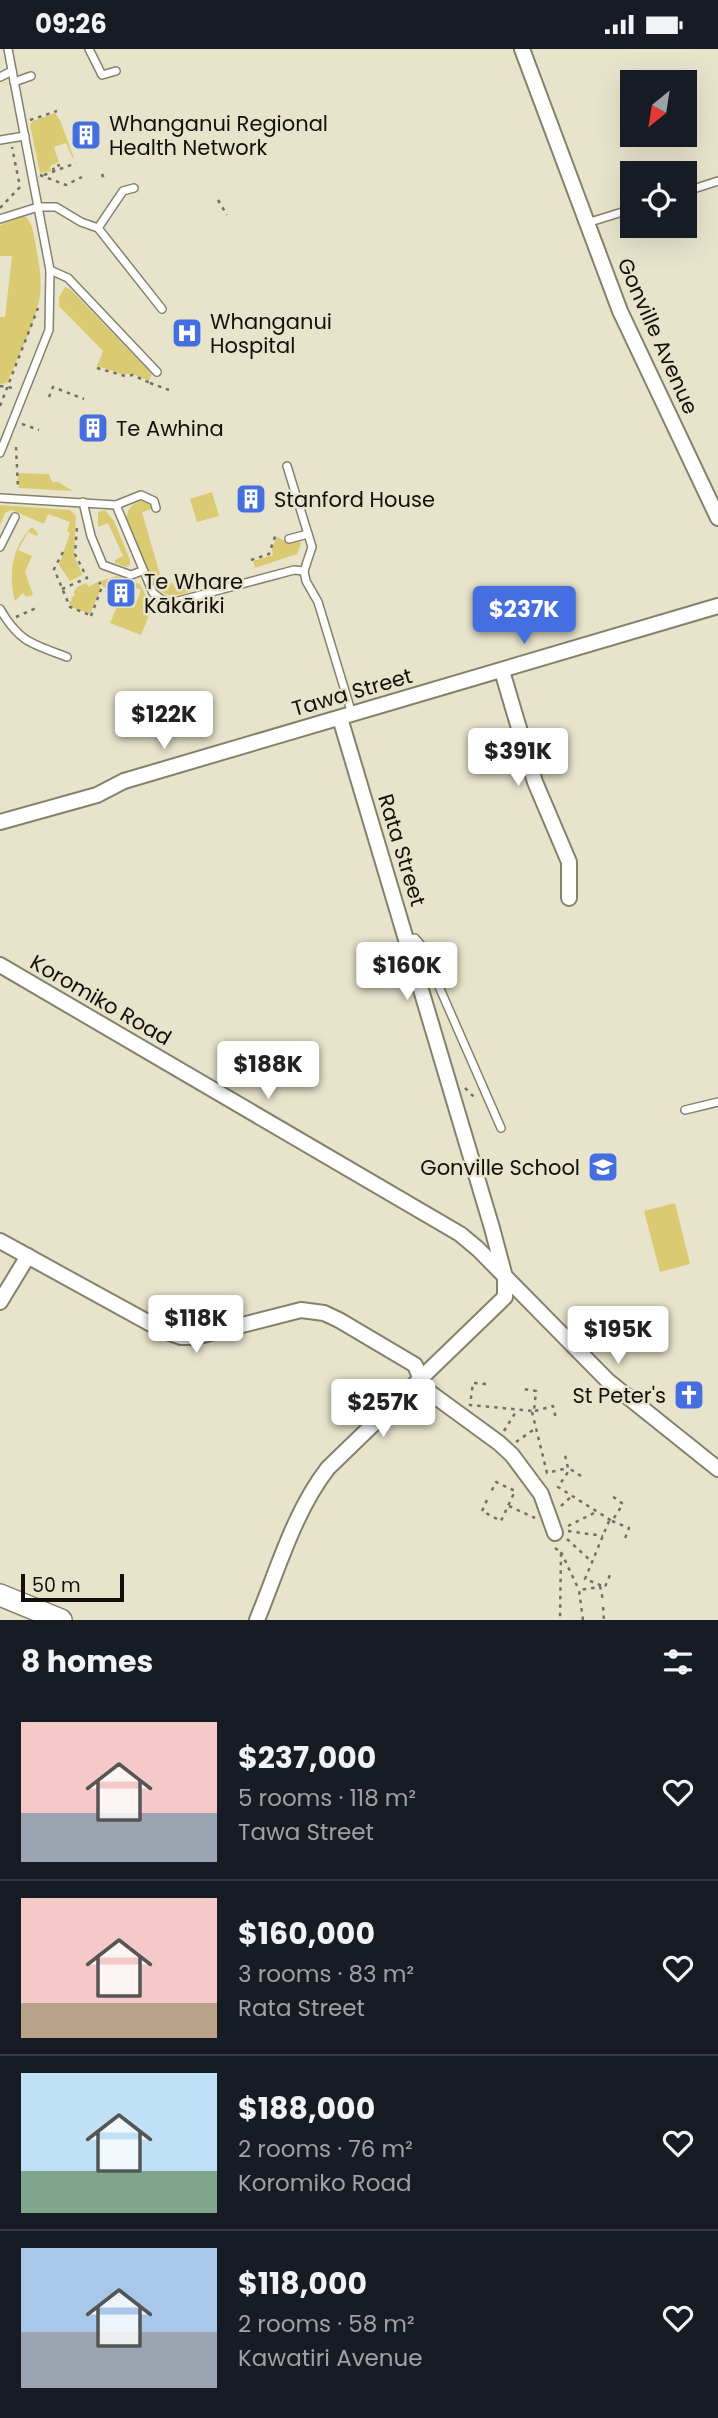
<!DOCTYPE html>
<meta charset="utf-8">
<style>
:root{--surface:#171b24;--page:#20242c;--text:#f1f3f6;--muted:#9ea1a6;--line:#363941;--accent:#456fe1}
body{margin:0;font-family:Poppins,sans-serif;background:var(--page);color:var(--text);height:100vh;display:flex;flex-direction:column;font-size:26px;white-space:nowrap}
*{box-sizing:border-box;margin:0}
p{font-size:23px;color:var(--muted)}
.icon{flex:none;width:38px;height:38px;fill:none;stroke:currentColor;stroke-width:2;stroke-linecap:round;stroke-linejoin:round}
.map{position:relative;height:1571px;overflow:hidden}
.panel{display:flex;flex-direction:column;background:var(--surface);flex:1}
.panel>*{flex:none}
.needle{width:46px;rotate:210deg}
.controls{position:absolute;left:620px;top:21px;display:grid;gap:14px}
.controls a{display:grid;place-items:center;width:77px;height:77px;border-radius:0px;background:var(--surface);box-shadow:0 7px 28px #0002;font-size:35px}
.scale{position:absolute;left:21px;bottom:18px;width:103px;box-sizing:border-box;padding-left:7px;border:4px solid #121109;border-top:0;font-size:19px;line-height:24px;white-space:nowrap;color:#121109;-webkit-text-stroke:5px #e8e4cc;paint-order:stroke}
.price{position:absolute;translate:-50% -60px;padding:0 16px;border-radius:7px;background:#fff;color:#222;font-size:23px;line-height:46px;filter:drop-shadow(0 2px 4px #0008)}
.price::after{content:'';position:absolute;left:50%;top:42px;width:21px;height:16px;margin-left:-10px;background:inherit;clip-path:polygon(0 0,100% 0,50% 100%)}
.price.active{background:var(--accent);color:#fff}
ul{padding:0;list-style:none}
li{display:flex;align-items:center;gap:21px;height:175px;padding:0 21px}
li+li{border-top:2px solid var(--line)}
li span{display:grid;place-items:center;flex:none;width:196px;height:140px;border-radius:0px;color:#555}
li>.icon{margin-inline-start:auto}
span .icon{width:84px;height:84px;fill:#fffc;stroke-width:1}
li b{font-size:30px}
h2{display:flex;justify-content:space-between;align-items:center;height:84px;padding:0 21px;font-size:30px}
.status{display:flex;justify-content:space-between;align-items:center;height:49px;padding:0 35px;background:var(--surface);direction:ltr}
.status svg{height:19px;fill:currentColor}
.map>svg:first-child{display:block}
</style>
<div class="status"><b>09:26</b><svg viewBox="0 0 49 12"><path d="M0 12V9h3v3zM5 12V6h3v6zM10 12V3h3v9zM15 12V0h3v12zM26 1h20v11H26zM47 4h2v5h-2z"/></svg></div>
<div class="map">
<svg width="718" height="1571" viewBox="0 0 718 1571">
<rect width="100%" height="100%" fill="#e8e4cc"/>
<g fill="#dacb72">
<polygon points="55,64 60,71 74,109 73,110 66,94 54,98 59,113 50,117 51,122 40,124 30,76 33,72"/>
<path d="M 25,167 C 33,174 34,187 36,197 C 39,215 43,234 39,252 C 33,279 17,309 7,334 L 0,335 L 0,268 L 5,268 L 12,207 L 0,207 L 0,176 Z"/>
<polygon points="65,238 71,241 152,325 149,332 133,325 122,325 97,317 103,302 59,257 59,248"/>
<polygon points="17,424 49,425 52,433 58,433 73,442 19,439"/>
<polygon points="212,443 219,467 197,473 190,450"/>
<path d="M 143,452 L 148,454 L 152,460 L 142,463 L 163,536 L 173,534 L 175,539 L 187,536 L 192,542 C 178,547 166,550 155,537 L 126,470 C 127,460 133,453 143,452 Z"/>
<polygon points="0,456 70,461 76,467 74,505 82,526 70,532 59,516 70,484 67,482 70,473 48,465 44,475 12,461 5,464 0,476"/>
<polygon points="105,461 114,472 130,511 130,516 126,518 115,514 115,511 123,507 108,474 98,478 98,463"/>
<path d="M 32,478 L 38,484 L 37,487 L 28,483 L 18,501 L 32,507 L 25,523 L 33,546 L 26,548 L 23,544 L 15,552 C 8,526 12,497 32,478 Z"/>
<polygon points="277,488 290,495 300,491 301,495 297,505 255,519 253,512 273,506 272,500"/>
<polygon points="117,527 140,535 152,559 141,586 110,574 119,553 134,559 141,541 118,532 114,541 103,538 100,532"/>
<polygon points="97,533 101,540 90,565 71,558 69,553 72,551 71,549 75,546 74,543 77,538 86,534 89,538"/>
<polygon points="675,1154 690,1215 660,1223 644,1162"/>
</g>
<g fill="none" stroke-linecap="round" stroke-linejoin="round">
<g stroke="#85816b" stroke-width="10">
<g id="lane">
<polyline points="89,0 102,26 116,22"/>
<polyline points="0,28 12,22"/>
<polyline points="14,33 31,27"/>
<polyline points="0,91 25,87"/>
<polyline points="684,143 718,132"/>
<polyline points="0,170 38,158 56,158 81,173 98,179 162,260"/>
<polyline points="587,174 632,160"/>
<polyline points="98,179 123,142 134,139"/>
<polyline points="50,221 68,229 157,323"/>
<polyline points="0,404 49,281 50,221 8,0"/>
<polyline points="287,417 312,498 304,522 306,532 318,553 352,665"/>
<polyline points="0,449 116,456 141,446 154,452 156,459"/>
<polyline points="83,453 91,487 103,516 131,526 142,522"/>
<polyline points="116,456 153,544 161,550 171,554 294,521 304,522"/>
<polyline points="289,490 308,485"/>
<polyline points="0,498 15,468"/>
<path d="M 0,560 C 19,593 32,595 67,608"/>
<polyline points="407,891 415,889 426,902 437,933 501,1079"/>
<polyline points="685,1061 718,1053"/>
</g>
</g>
<g stroke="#85816b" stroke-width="18">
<g id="street">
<polyline points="522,0 620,262 718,469"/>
<polyline points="502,622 535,733 569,813 569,849"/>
<polyline points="0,773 97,746 124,732 718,557"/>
<polyline points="0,916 460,1185 478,1200 608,1332 718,1420"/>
<polyline points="0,1192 162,1281 181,1288 195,1288 301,1261 324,1264 339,1271 415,1316 425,1340 499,1394 512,1406 541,1445 555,1484"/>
<polyline points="0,1253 28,1207"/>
<path d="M 257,1571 C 278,1520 294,1463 328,1419 L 505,1248 L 505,1228 L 492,1179 L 340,669"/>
</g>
</g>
<g stroke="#85816b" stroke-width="24">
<polyline id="secondary" points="0,1546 61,1571"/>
</g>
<g stroke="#737061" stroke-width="2.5" stroke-dasharray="3.5 5" stroke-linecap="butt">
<polyline points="30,71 57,62"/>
<polyline points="54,122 53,118 60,116"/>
<polyline points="102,125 104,130"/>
<polyline points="40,126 66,136 82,128"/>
<polyline points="44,126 76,114"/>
<polyline points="218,151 227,166"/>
<polyline points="0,159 20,138 12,98"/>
<polyline points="97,319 125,327 133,326 150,334 151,331"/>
<polyline points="150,334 169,341"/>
<polyline points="0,337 14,339"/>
<polyline points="49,348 53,338 84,350"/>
<polyline points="0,357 38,259"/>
<polyline points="22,375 39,381"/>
<polyline points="16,398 18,439"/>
<polyline points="63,503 54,520 70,558 92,567"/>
<polyline points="251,511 269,505 276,485"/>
<polyline points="179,530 188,528 194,538"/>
<polyline points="62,540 87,529 75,505 77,478"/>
<polyline points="91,567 102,538 99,533"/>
<polyline points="16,568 36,559 37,561"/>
<polyline points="465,1039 477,1051"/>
<polyline points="486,1335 473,1334 470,1356 534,1362 536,1342 523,1340"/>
<polyline points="535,1362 553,1357 556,1370"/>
<polyline points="532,1363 547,1424 568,1419 565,1406"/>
<polyline points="504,1382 517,1361"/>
<polyline points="516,1393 536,1379"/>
<polyline points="581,1427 570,1420 558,1438 612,1472 623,1455 612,1447"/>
<polyline points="487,1451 482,1462 501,1472 515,1442 496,1433 490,1445"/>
<polyline points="509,1457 535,1469"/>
<polyline points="561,1457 572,1447"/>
<polyline points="609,1472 585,1530 605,1538 610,1526"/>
<polyline points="612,1472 629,1479 624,1492"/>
<polyline points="568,1477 596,1463"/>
<polyline points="568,1482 603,1487"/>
<polyline points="567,1490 592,1513"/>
<polyline points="555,1499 561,1503 560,1571"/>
<polyline points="561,1503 579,1541"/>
<polyline points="600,1537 603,1551"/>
<polyline points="603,1558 604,1571"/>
<polyline points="583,1571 579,1541 600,1538"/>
</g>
<use href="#lane" stroke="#fff" stroke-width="7"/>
<use href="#street" stroke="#fff" stroke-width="14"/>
<use href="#secondary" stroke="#fff" stroke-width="21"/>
</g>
<defs>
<g id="building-square" transform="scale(1.575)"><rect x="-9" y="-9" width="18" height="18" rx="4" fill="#456fe1" stroke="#e8e4cc"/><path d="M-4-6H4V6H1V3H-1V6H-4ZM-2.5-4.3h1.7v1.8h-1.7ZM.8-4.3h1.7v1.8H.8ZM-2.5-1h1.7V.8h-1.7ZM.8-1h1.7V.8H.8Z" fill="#fff"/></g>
<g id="hospital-square" transform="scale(1.575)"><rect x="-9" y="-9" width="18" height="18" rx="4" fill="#456fe1" stroke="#e8e4cc"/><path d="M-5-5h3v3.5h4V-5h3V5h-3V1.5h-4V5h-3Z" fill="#fff"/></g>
<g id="school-square" transform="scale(1.575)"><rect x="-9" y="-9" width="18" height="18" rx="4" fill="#456fe1" stroke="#e8e4cc"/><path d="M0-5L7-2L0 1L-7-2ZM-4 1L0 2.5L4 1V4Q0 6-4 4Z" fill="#fff"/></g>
<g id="church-square" transform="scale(1.575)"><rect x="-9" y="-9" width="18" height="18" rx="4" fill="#456fe1" stroke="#e8e4cc"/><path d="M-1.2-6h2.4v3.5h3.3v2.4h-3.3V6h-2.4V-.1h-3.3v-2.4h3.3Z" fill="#fff"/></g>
</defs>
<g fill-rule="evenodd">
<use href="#building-square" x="86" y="86"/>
<use href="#hospital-square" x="187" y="284"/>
<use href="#building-square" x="93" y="379"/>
<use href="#building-square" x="251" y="450"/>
<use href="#building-square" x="121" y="544"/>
<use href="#school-square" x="603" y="1118"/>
<use href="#church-square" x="689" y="1346"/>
</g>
<g text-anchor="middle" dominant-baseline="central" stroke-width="5" stroke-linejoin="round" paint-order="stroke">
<g font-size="21" fill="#121109" stroke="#e8e4cc" text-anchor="start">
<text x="109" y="74">Whanganui Regional<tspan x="109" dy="24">Health Network</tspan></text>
<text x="210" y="272">Whanganui<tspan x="210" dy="24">Hospital</tspan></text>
<text x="116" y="379">Te Awhina</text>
<text x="274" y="450">Stanford House</text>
<text x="144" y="532">Te Whare<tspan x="144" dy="24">Kākāriki</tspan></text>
<text x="580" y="1118" text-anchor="end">Gonville School</text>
<text x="666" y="1346" text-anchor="end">St Peter's</text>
</g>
<g font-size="21" fill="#121109" stroke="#e8e4cc">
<text transform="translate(658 287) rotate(66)">Gonville Avenue</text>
<text transform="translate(352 643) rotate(-16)">Tawa Street</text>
<text transform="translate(402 801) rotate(73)">Rata Street</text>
<text transform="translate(101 951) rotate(30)">Koromiko Road</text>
</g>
</g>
</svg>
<div class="controls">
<a><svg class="needle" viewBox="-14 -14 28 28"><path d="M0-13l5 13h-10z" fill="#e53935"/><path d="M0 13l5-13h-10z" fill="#9ea1a6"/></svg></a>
<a><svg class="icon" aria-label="locate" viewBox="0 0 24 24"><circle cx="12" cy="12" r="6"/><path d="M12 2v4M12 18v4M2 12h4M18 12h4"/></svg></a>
</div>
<div class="scale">50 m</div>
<b class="price active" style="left:524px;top:597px">$237K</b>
<b class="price" style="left:164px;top:702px">$122K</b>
<b class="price" style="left:518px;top:739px">$391K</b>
<b class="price" style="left:407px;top:953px">$160K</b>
<b class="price" style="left:268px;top:1052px">$188K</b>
<b class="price" style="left:196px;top:1306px">$118K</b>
<b class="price" style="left:618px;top:1317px">$195K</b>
<b class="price" style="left:383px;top:1390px">$257K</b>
</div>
<section class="panel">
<h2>8 homes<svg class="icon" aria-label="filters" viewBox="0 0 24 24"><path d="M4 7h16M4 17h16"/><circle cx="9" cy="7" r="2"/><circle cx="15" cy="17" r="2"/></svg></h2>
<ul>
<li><span style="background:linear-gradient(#f6c9c9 65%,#9aa5b1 0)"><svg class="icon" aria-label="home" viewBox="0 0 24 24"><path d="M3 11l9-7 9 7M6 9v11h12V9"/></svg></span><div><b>$237,000</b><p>5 rooms · 118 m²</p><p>Tawa Street</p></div><svg class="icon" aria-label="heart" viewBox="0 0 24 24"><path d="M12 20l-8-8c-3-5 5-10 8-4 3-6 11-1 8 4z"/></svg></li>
<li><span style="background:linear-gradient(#f6c9c9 75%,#b9a48a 0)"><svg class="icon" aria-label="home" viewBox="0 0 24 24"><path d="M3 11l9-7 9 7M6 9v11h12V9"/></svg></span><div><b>$160,000</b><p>3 rooms · 83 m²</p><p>Rata Street</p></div><svg class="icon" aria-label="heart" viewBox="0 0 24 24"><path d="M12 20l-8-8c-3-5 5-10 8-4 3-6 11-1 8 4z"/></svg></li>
<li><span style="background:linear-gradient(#bfe0f5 70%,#7fa58c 0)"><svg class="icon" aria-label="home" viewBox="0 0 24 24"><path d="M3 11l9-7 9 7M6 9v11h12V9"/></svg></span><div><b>$188,000</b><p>2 rooms · 76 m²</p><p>Koromiko Road</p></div><svg class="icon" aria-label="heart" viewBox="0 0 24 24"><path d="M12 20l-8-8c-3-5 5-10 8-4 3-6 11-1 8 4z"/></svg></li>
<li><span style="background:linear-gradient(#a9c7e8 60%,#9aa5b1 0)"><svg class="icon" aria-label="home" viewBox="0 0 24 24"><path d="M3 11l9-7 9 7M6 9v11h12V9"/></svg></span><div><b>$118,000</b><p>2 rooms · 58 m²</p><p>Kawatiri Avenue</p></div><svg class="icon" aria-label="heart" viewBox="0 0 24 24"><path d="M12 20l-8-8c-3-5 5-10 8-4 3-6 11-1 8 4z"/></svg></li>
</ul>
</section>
